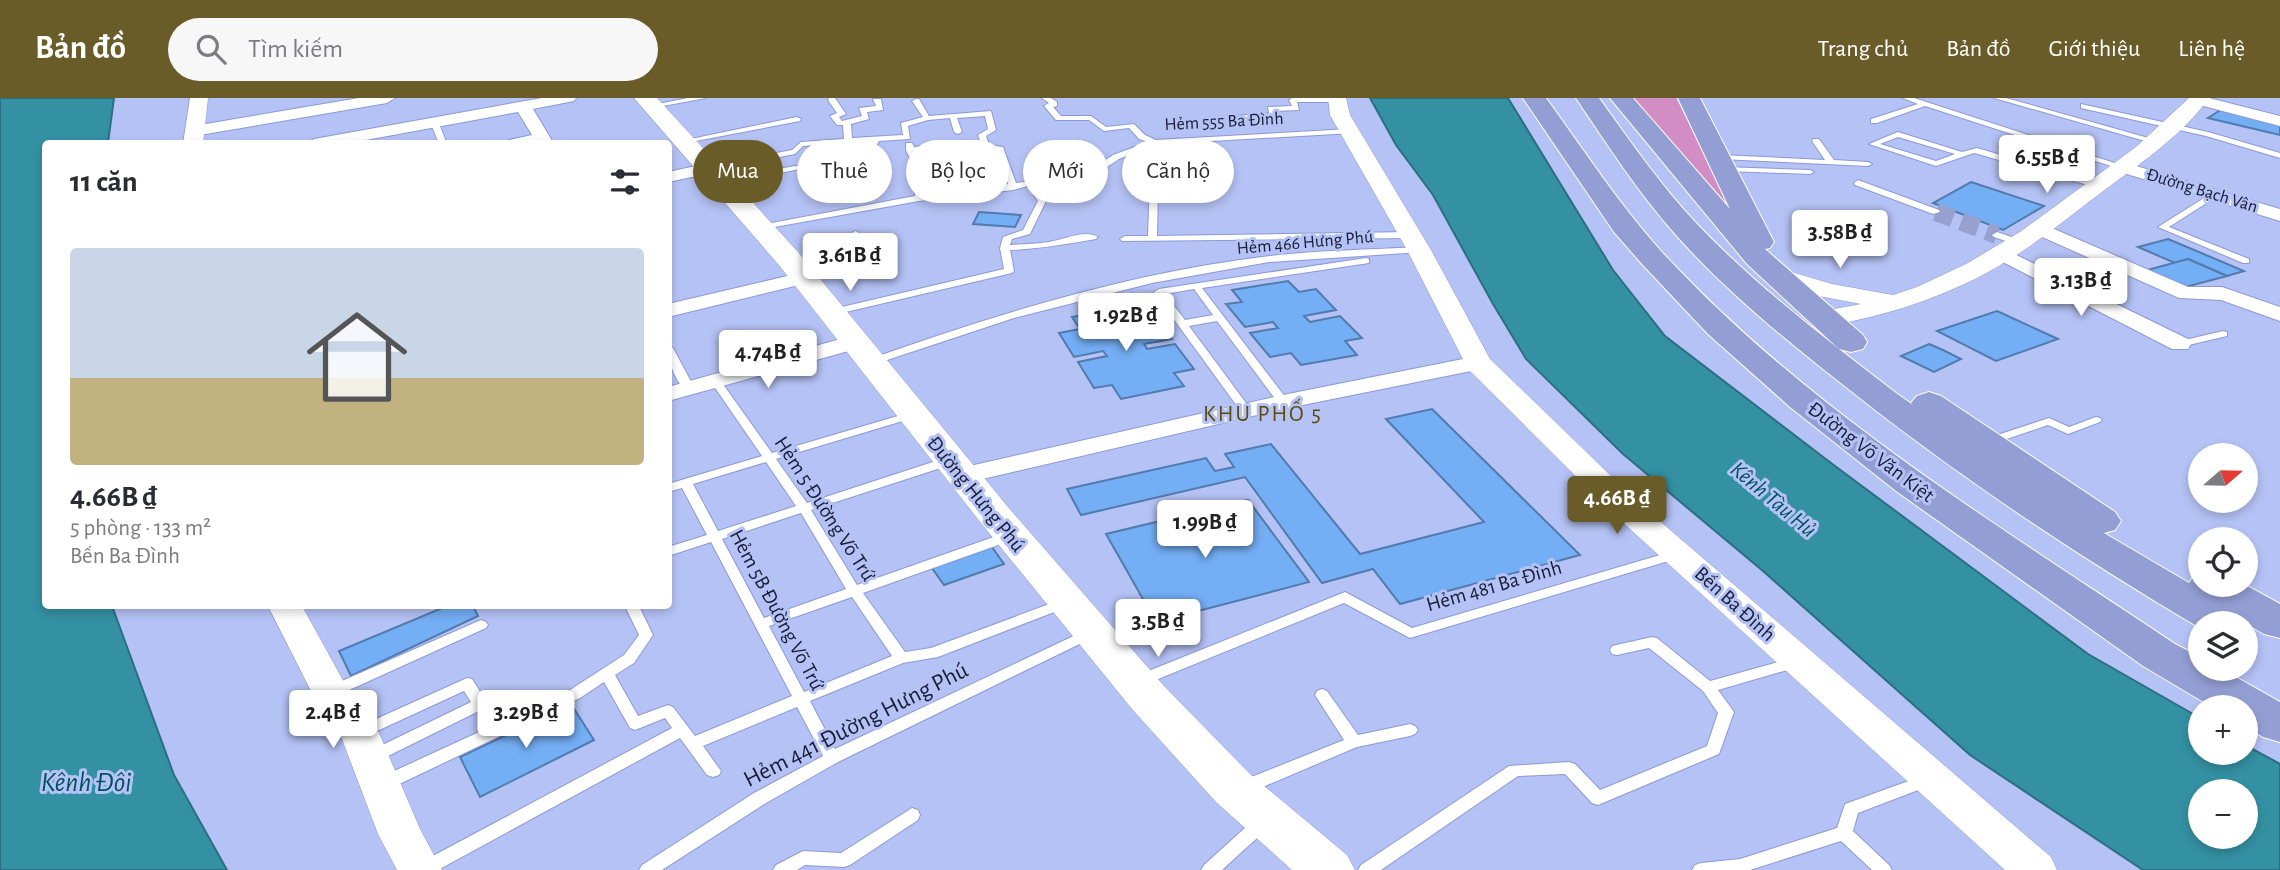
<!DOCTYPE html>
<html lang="vi">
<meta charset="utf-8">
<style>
:root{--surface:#fff;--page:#f7f7f7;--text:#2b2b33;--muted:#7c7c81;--line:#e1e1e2;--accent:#6a5c29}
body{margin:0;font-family:"Alegreya Sans",sans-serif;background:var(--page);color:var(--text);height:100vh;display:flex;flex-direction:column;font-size:26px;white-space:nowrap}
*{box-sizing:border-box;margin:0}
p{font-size:23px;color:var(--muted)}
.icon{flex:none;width:38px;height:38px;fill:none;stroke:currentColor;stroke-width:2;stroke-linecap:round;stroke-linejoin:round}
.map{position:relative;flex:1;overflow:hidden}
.side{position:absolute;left:42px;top:42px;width:630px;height:469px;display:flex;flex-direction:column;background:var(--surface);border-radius:7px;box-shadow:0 4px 10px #0003}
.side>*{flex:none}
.banner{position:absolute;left:693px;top:42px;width:665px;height:63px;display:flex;gap:14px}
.needle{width:46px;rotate:70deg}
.fabs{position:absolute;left:2188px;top:345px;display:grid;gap:14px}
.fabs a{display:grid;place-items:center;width:70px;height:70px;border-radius:50%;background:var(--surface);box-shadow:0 4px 10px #0003;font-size:35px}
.price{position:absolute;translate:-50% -60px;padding:0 16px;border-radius:7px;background:#fff;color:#222;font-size:23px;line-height:46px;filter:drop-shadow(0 2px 4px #0008)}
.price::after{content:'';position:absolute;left:50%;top:42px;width:21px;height:16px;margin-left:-10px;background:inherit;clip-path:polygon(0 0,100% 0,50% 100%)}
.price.on{background:var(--accent);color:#fff}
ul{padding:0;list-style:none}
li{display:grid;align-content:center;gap:14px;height:371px;padding:0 28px}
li+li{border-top:2px solid var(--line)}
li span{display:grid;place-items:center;height:217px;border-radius:7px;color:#555}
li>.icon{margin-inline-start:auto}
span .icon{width:126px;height:126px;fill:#fffc;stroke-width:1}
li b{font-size:30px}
h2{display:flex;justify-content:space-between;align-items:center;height:84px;padding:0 28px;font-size:30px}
.pill{padding:0 24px;border-radius:32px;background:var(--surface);box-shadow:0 4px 10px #0003;font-size:24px;line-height:63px}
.pill.on{background:var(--accent);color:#fff}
header{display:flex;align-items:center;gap:42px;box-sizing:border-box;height:98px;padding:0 35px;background:var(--accent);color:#fff}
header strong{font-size:33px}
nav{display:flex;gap:38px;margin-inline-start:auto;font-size:24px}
.search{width:490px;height:63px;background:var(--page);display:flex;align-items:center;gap:18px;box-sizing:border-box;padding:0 24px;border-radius:38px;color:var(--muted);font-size:26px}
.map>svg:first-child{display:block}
</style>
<header>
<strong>Bản đồ</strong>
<div class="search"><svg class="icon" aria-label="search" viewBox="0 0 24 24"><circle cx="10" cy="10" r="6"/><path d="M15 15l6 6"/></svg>Tìm kiếm</div>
<nav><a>Trang chủ</a><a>Bản đồ</a><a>Giới thiệu</a><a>Liên hệ</a></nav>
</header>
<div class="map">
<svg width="2280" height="772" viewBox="0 0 2280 772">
<rect width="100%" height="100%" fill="#b5c2f5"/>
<polygon fill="#d28dc5" points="1634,0 1676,0 1738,125"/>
<g fill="#3491a3" stroke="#2c6e82" stroke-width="2" fill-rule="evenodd">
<polygon points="0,0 114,0 108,45 46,46 46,508 112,508 174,677 227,772 0,772"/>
<path d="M 1370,0 L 1508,0 L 1613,172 L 1665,238 L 1835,368 L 2088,556 L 2200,620 L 2200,654 L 2245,654 L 2245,647 L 2280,666 L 2280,772 L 2143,772 L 1970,657 L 1763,473 L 1623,356 L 1526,261 L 1493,206 L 1433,97 L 1396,47 ZM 2200,693 L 2245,693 L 2245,738 L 2200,738 Z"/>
</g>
<g fill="#74aef4" stroke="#517bad" stroke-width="2">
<polygon points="2222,11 2280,26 2280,37 2208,20"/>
<polygon points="1971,84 2044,108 2003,132 1933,105"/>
<polygon points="979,114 1021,117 1015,129 973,126"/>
<polygon points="2168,141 2244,173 2227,178 2188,161 2175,165 2138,149"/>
<polygon points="2188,161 2227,178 2178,191 2140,174"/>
<polygon points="1288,183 1299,194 1316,191 1336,212 1304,218 1310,224 1340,218 1362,240 1345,243 1357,257 1301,267 1291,255 1270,259 1250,235 1278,230 1273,224 1245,229 1226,206 1242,204 1232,192"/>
<polygon points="1130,209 1138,221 1155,218 1172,241 1144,246 1147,251 1175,246 1194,271 1174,275 1184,288 1121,301 1112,287 1094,290 1078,264 1107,258 1103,253 1074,259 1059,235 1080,231 1072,219"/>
<polygon points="1997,213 2058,241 1996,263 1937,233"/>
<polygon points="1929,246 1943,252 1961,261 1934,274 1901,258"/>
<polygon points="1432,311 1580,457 1400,506 1373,471 1322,485 1245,379 1081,417 1067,391 1206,360 1215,373 1234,369 1225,356 1271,346 1360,456 1484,424 1386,321"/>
<polygon points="1248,402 1309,484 1156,524 1106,436"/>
<polygon points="992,449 1004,466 944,487 932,470"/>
<polygon points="447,508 473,508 478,518 351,578 339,553"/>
<polygon points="571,606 594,642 480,699 460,659"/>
</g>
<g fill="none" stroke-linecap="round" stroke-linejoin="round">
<polyline stroke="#96a1cf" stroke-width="18" stroke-dasharray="18 9" stroke-linecap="butt" points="1936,114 1997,137"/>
<g stroke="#8b99d6" stroke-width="2">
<g id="service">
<polygon points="688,0 706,0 652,10 648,8"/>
<path d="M 829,0 L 835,0 L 846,16 L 839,19 L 842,23 L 862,18 L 859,10 L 876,8 L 873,1 L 881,1 L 883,12 L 867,14 L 869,21 L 851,26 L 852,40 L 903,37 L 901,25 L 923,19 L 912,3 L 916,1 L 919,1 L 929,18 L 991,13 L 996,32 L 986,38 L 989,47 L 1003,49 L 1016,85 L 1075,77 L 1092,71 L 1113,57 L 1148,44 L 1139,41 L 1129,30 L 1104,33 L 1089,22 L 1056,22 L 1044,8 L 1049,5 L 1042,0 L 1051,0 L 1057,4 L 1057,8 L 1053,9 L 1061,18 L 1091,18 L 1106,29 L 1134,26 L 1145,37 L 1156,42 L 1350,31 L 1354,33 L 1353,35 L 1159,46 L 1157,138 L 1410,134 L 1415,137 L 1410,140 L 1122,143 L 1120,141 L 1125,138 L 1148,138 L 1151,48 L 1119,61 L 1098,75 L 1076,81 L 1036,87 L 1046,103 L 1030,136 L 1012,141 L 1010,147 C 1023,146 1037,146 1049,144 C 1064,142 1084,131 1098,139 L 1096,141 C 1067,146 1040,151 1010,152 L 1014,173 L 1012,175 L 833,217 L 829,216 L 829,212 L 1004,171 L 1000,150 L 1003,139 L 1023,132 L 1038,103 L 1028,88 L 1013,92 L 919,103 L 758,132 L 758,128 L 761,127 L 915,98 L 915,71 L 906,52 L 906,45 L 912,45 L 914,49 L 980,43 L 978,37 L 988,31 L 985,18 L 957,20 L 962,34 L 958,36 L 954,34 L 950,20 L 928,22 L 908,28 L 910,41 L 879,43 L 870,60 L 859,66 L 795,72 L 722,87 L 718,84 L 719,82 L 795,68 L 854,62 L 864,56 L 871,44 L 803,48 L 795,56 L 710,72 L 706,70 L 710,68 L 792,52 L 801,44 L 844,41 L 843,27 L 837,27 L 830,18 L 837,15 L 828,2 ZM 982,48 L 983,51 L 997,53 L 1008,86 L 923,97 L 923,71 L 916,54 Z"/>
<polygon points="1292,0 1338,0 1341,2 1337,4 1297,4 1299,12 1276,13 1278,17 1274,19 1211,24 1207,22 1211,20 1269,15 1268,9 1292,8 1289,2"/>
<polygon points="1903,0 1914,0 2127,69 2120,71 1925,8 1877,25 1871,25 1871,21 1918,6"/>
<polygon points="1994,0 2006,0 2159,43 2152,45"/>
<polygon points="2081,6 2208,34 2280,55 2280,60 2206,38 2081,10"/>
<polygon points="797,19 801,21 800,23 685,45 681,43"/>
<polygon points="431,21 438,23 447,46 439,46 430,23"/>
<path d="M 1898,34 L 1962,54 L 1977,50 L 2102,87 L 2095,89 L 1974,55 L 1936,68 L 1869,46 ZM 1898,39 L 1955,56 L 1936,63 L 1880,46 Z"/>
<polygon points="1813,41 1819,41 1834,62 1868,64 1872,66 1868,68 1720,61 1716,59 1720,57 1825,62 1812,43"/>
<polygon points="1723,69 1810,72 1814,74 1810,76 1726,73 1722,71"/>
<polygon points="1858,82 1939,112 1940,114 1933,116 1855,87 1854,85"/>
<polygon points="2212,95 2219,97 2169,129 2249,161 2249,165 2243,165 2158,129"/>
<polygon points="855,133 858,134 870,148 870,152 795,173 790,170 861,149 850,136"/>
<polygon points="1997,134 2023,143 2025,145 2020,148 1994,139 1992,137"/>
<path d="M 1419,149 L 1422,150 L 1422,154 L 1269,164 L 1152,185 L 1014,220 L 875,266 L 871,267 L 866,264 L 867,262 C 997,216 1132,174 1270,158 C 1319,152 1369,152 1419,149 Z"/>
<path d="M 1366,160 L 1369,161 L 1369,165 L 1202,190 L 1289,304 L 1283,307 L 1279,306 L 1217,223 L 1189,228 L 1252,313 L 1246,316 L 1242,315 L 1154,194 L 1159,191 ZM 1194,191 L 1213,217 L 1185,222 L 1165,196 Z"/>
<polygon points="2223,233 2227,234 2227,238 2180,249 2175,246 2176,244"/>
<path d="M 668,247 L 673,250 L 695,291 L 693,293 L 689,294 C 675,287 668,262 668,247 Z"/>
<path d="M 716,281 L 720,282 L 772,355 L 908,315 L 916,315 L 918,317 L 916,319 L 776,361 L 807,405 L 945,360 L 949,359 L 955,363 L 953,366 L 811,412 L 857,487 L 1005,435 L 1015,435 L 1016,438 L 1015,441 L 863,495 L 905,554 L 931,550 L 1060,502 L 1070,502 L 1072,505 L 1070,508 L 938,559 L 903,565 L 810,603 L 835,651 L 1084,533 L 1094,533 L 1096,536 L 1094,539 L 838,664 L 766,705 L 662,772 L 639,772 L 642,767 L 754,695 L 823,658 L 797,609 L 703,648 L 721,673 L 719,677 L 713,679 L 707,677 L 680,640 L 438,772 L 413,772 L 416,767 L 672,630 L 665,620 L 635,632 L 630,630 L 604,584 L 580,600 L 391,690 L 385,691 L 379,690 L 377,685 L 379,680 L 570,592 L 624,557 L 639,537 L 625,508 L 639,508 L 653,537 L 634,565 L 615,577 L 638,618 L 668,607 L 673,609 L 695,638 L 792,598 L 711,444 L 668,458 L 668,449 L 707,437 L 682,390 L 668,394 L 668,386 L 762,358 L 711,284 ZM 766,364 L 796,408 L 718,433 L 693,386 ZM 801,415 L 846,491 L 764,520 L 722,441 ZM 852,499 L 892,558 L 804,594 L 769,528 Z"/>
<polygon points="2096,319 2100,320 2102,322 2100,324 2068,336 2048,327 1989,347 1983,343 1985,341 2049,320 2069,329"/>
<polygon points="1677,452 1682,453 1684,456 1682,459 1410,540 1344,505 1146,586 1141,587 1136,586 1134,582 1136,578 1345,494 1412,530"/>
<polygon points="481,522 486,524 488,527 486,530 336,598 331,599 326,598 324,594 326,590"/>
<polygon points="1652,539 1657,540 1710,583 1796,559 1801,560 1803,564 1801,568 1718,592 1734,614 1719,656 1598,707 1592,705 1565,676 1518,678 1381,772 1358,772 1361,767 1509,668 1569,664 1575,666 1600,692 1707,648 1718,615 1703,593 1649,550 1617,557 1612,556 1610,552 1612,548"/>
<polygon points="467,580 472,581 488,606 485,610 380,662 374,664 368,662 366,658 368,654 471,604 464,593 364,639 359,641 354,639 351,635 354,631"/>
<polygon points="1322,591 1327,593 1358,637 1410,626 1415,628 1418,632 1415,636 1410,638 1357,649 1251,694 1245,695 1239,694 1237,689 1239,684 1344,642 1315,597 1317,593"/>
<polygon points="1928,676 1934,678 1936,682 1934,686 1858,715 1853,733 1889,767 1892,772 1872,772 1841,743 1750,772 1692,772 1695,767 1701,765 1740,761 1837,730 1845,706"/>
<polygon points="912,710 918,712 920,717 918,722 850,767 844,769 805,767 797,772 773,772 776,767 803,753 841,755"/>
<polygon points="1262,718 1268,720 1270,725 1268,730 1222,772 1201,772 1204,767 1256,720"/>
</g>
</g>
<g stroke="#8b99d6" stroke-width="2">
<g id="minor">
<polygon points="359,0 395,0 387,5 194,38 186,33 194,28"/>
<polygon points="542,0 576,0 574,3 533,11 554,46 507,46 509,42 532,37 518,14 344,46 306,46 314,41"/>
<polygon points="2192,0 2209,0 2280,18 2280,28 2192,5"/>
<polygon points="2123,64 2280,111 2280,123 2117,73 2114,69"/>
<polygon points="710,65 716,66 719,70 716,74 668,84 668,74"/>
<polygon points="2038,124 2188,189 2222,189 2280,209 2280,223 2221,202 2179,200 2031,134 2028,130"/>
<polygon points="2002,150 2188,241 2191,246 2188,251 2172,251 1995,160 1992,156 1995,152"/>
<polygon points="804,174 811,176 814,180 811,184 668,219 668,206"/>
<polygon points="855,237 863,239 866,244 863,249 668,303 668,289"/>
<polygon points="1478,258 1486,260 1489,265 1486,270 1283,311 961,386 952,384 948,378 952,372 961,370 1283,297"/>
</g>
</g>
<g stroke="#8b99d6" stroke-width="1">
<g id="tertiary">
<polygon points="190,0 208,0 203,46 183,46"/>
<polygon points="1328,0 1346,0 1350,17 1431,152 1490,261 1641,407 2051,759 2057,772 2005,772 1619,421 1468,271 1407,152 1330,17"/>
<path d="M 2189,0 L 2209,0 C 2184,35 2144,63 2110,88 C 2076,113 2043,141 2007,163 C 1950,198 1887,218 1822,229 L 1813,227 L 1809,221 L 1813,215 L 1861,206 L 1819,198 L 1762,180 L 1759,175 L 1762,170 L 1771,168 L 1832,186 L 1893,197 L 1917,189 L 1966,166 L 2020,134 L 2136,49 Z"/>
<polygon points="268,508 302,508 345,586 379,635 420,731 442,772 397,772 378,736 342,641 312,595"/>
</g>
</g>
<g stroke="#8b99d6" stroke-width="1">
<polygon id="secondary" points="634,0 657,0 798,154 1008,409 1164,588 1251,677 1347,757 1355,772 1292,772 1216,704 1132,611 981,425 778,166"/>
</g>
<g stroke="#fff" stroke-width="2">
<g id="trunk">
<path d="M 1523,0 L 1546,0 C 1583,51 1618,105 1660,152 C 1807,312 1996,426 2175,546 L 2200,559 L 2200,570 L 2220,570 L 2280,604 L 2280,644 L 2263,639 L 2245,628 L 2245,609 L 2212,609 L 2143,568 L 1896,393 L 1790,309 L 1708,236 L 1642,166 L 1614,134 Z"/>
<path d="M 1576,0 L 1599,0 C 1630,43 1660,87 1697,126 C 1757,189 1827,242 1896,295 L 1913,307 L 1911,305 L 1917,298 L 1929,294 L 1941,298 L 2115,414 L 2121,423 L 2115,432 L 2104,435 L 2189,485 L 2195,476 L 2200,475 L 2200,486 L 2244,486 L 2280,506 L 2280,540 L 2264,536 L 2247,526 L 2245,528 L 2245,525 L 2200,525 L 2200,530 C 2073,455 1952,374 1837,282 C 1780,237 1724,191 1676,137 C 1638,94 1607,46 1576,0 Z"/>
<polygon points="1610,0 1633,0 1730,111 1678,0 1700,0 1774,144 1770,150 1765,151 1863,237 1867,244 1863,251 1851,254 1839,251 1747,166"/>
</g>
</g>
<use href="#service" fill="#fff" fill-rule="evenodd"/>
<use href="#minor" fill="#fff" fill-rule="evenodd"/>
<use href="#tertiary" fill="#fff" fill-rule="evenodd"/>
<use href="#secondary" fill="#fff" fill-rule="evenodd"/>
<use href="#trunk" fill="#939fd4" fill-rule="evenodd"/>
</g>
<g text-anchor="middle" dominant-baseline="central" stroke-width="6" stroke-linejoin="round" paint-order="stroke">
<g font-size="18" fill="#181d35" stroke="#b5c2f5">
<text transform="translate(1224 24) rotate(-3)">Hẻm 555 Ba Đình</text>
<text transform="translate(2202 93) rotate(17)">Đường Bạch Vân</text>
<text transform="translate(1305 145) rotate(-5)">Hẻm 466 Hưng Phú</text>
</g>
<g font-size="21" fill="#181d35" stroke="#b5c2f5">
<text transform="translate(1871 354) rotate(37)">Đường Võ Văn Kiệt</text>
<text transform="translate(976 396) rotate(51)">Đường Hưng Phú</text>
<text transform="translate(825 411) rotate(57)">Hẻm 5 Đường Võ Trứ</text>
<text transform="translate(1494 488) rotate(-16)">Hẻm 481 Ba Đình</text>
<text transform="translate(1735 506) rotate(42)">Bến Ba Đình</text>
<text transform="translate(777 512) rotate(62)">Hẻm 5B Đường Võ Trứ</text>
</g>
<g font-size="23" letter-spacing="2" fill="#5c4c0d" stroke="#b5c2f5">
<text x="1263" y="316">KHU PHỐ 5</text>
</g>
<g font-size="23" font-style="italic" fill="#00525f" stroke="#b5c2f5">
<text transform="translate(1773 402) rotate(40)">Kênh Tàu Hủ</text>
</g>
<g font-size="24" fill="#181d35" stroke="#b5c2f5">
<text transform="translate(856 627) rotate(-27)">Hẻm 441 Đường Hưng Phú</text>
</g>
<g font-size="28" font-style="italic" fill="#00525f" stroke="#b5c2f5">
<text x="86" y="685">Kênh Đôi</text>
</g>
</g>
</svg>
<div class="fabs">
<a><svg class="needle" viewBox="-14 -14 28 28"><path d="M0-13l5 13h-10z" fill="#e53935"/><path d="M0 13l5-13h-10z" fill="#7c7c81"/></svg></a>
<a><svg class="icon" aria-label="locate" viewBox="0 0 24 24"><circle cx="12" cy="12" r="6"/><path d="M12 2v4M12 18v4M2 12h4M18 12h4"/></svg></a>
<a><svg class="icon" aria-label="layers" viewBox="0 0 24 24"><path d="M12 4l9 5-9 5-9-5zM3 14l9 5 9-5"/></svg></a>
<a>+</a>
<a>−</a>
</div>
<b class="price" style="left:2047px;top:97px">6.55B ₫</b>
<b class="price" style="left:1840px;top:172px">3.58B ₫</b>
<b class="price" style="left:850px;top:195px">3.61B ₫</b>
<b class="price" style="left:2081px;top:220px">3.13B ₫</b>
<b class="price" style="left:1126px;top:255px">1.92B ₫</b>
<b class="price" style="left:768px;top:292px">4.74B ₫</b>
<b class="price on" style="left:1617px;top:438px">4.66B ₫</b>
<b class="price" style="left:1205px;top:462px">1.99B ₫</b>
<b class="price" style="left:1158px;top:561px">3.5B ₫</b>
<b class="price" style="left:333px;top:652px">2.4B ₫</b>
<b class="price" style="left:526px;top:652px">3.29B ₫</b>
<div class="banner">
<a class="pill on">Mua</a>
<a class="pill">Thuê</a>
<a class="pill">Bộ lọc</a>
<a class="pill">Mới</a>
<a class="pill">Căn hộ</a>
</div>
<section class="side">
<h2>11 căn<svg class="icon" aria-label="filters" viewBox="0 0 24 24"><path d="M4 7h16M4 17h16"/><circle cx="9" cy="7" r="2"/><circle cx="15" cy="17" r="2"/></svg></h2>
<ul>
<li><span style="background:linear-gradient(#c9d6e8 60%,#c2b280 0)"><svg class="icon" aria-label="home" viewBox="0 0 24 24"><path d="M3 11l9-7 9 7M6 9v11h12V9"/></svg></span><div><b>4.66B ₫</b><p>5 phòng · 133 m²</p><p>Bến Ba Đình</p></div></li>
</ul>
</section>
</div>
